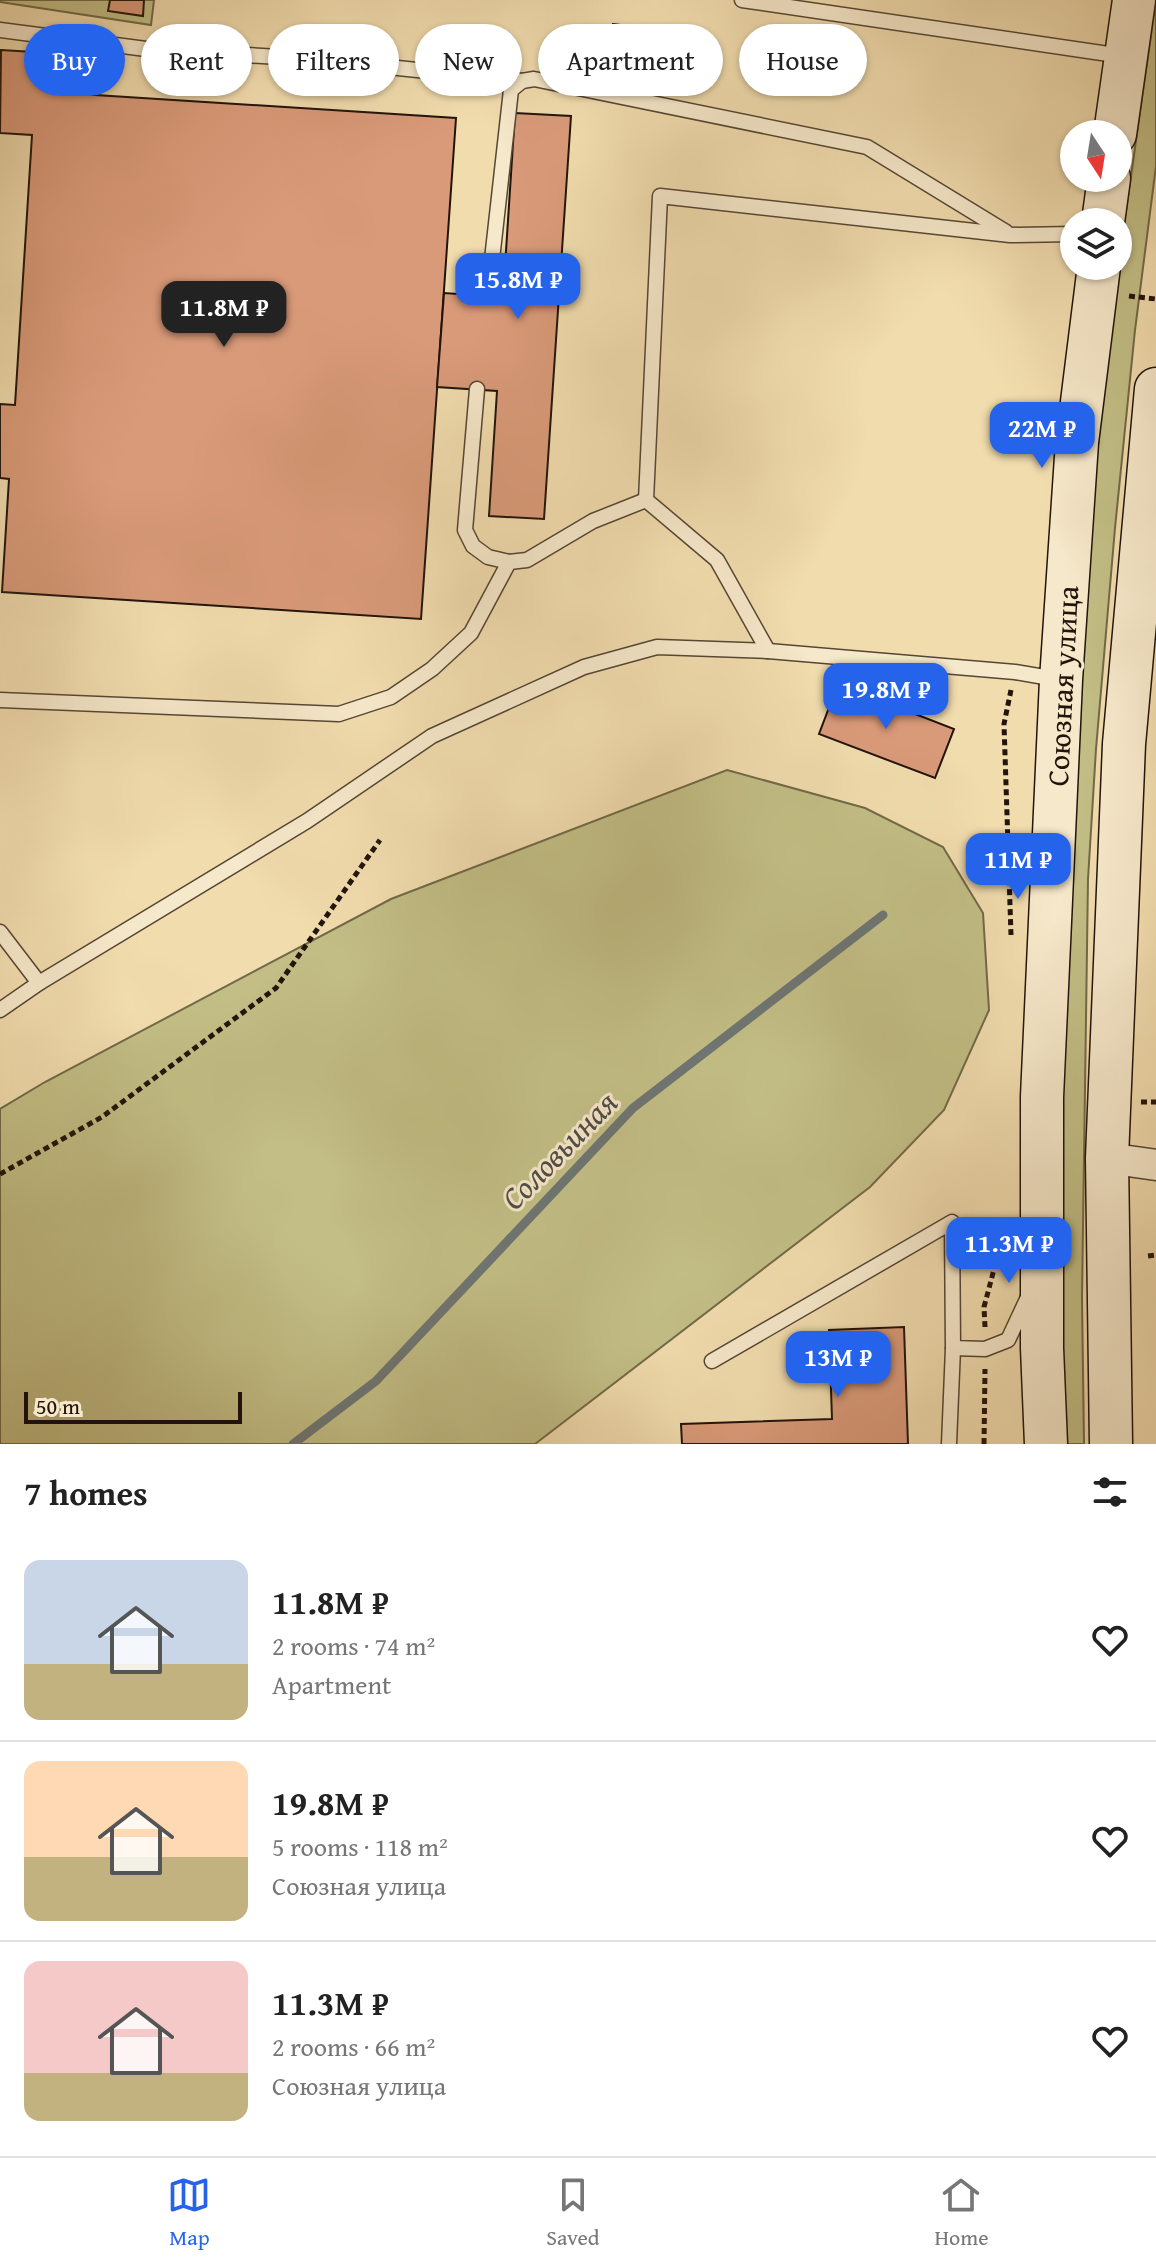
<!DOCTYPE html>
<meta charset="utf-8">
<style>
:root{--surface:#fff;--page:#f6f6f6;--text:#222;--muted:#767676;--line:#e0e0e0;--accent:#2563eb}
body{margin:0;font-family:"Gentium Book Plus",serif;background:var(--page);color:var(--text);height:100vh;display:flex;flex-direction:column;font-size:30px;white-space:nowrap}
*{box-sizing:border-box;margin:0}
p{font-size:26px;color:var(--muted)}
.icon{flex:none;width:44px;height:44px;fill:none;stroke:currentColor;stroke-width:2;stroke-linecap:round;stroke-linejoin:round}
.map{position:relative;height:1444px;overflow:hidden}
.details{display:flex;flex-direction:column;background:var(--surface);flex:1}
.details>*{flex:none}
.hud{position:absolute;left:24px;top:24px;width:1108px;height:72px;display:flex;gap:16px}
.needle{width:52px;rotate:168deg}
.fabs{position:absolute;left:1060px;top:120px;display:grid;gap:16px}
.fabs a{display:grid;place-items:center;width:72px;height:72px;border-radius:50%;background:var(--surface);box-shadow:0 2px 6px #0004;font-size:40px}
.scale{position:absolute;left:24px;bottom:20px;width:218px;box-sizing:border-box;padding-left:8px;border:4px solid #22140c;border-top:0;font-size:22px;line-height:28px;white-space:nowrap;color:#22140c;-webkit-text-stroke:6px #f6e8ca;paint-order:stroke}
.price{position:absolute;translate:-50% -68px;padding:0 18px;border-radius:16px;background:var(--accent);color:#fff;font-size:26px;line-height:52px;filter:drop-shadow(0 2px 4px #0008)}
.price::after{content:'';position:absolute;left:50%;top:48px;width:24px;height:18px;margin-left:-12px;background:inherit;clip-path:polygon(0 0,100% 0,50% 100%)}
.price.on{background:#222;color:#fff}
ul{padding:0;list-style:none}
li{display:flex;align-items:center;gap:24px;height:200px;padding:0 24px}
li+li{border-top:2px solid var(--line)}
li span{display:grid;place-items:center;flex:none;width:224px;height:160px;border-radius:16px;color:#555}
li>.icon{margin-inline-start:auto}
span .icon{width:96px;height:96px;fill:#fffc;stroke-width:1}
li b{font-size:34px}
h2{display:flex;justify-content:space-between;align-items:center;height:96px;padding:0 24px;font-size:34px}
.tag{padding:0 28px;border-radius:36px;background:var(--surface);box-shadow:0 2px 6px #0004;font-size:28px;line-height:72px}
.tag.on{background:var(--accent);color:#fff}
.menu{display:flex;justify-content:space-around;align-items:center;height:112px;border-top:2px solid var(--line);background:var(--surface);font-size:22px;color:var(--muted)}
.menu a{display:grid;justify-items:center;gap:4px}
.menu .on{color:var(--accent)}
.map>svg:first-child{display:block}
</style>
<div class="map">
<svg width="1156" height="1444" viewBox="0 0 1156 1444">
<rect width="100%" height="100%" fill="#f1dcae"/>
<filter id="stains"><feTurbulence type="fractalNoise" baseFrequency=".0025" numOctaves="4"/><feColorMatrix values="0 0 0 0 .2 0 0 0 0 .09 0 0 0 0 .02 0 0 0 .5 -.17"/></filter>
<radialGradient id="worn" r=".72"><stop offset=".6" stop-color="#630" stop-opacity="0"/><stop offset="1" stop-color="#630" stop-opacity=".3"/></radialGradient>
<g fill="#c2be85" stroke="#726948" stroke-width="2">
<polygon points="0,0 154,0 151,25 0,2"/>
<polygon points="1156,0 1156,166 1135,330 1115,528 1096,749 1088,879 1082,1297 1084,1444 1059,1444 1060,1021 1090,527 1110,324"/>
<polygon points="727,770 865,808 943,847 983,913 989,1010 944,1110 870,1187 535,1444 0,1444 0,1109 45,1082 391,899"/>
</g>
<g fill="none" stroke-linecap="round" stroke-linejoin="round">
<polyline stroke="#6e7673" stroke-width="9" points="293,1444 376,1381 633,1108 883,915"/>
</g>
<g fill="#d99a79" stroke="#22140c" stroke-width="2">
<polygon points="110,0 144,0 143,16 108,11"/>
<polygon points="613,24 708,36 706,54 611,42"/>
<polygon points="1,50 83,55 80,94 456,118 421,619 2,592 9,479 0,478 0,404 15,405 32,135 0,133"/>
<polygon points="515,113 571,116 544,519 489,516 497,391 437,387 444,293 503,297"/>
<polygon points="838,684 954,729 935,778 819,734"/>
<polygon points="904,1327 908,1444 682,1444 681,1424 832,1419 829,1330"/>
</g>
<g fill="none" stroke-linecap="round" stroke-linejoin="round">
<g stroke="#564634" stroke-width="17">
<g id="lane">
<polyline points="742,0 1122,56"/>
<polyline points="0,30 146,49 312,59 522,81"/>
<polyline points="488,295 511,90 522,81 534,79 867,147 1006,232"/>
<polyline points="477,389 465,530 473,546 488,557 509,562 527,560 593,521 646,500"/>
<polyline points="768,651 717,560 646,500 660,196 1010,235 1074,234"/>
<polyline points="0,700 339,714 391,697 432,669 471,633 509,562"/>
<polyline points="0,932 39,983"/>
<polyline points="0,1010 39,983 307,821 432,736 584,667 657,647 768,651 1015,672 1056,679"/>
<polyline points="712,1361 952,1222 953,1348 985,1349 1008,1340 1029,1295"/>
<polyline points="949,1444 953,1348"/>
</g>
</g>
<g stroke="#564634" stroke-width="33">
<polyline id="street" points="1107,1158 1156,1165"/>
</g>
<g stroke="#22140c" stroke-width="45">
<g id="secondary">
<polyline points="1115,134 1134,0"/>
<polyline points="1103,222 1109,178"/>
<polyline points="1046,1444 1042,1348 1042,1097 1061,680 1077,442 1099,266"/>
<polyline points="1111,1444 1107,1158 1124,744 1156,389"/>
</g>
</g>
<g stroke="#22140c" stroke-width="5" stroke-dasharray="6 4" stroke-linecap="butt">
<polyline points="1129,296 1156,299"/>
<polyline points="1011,690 1004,724 1011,935"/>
<polyline points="1141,1102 1156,1102"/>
<polyline points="0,1174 102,1117 276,988 380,840"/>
<polyline points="1148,1256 1156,1255"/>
<polyline points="985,1327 984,1307 1005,1228"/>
<polyline points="984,1444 985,1369"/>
</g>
<use href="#lane" stroke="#f6e8ca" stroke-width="14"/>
<use href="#street" stroke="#f6e8ca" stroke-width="30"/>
<use href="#secondary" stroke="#f6e8ca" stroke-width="42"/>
</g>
<g text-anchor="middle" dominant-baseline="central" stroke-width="6" stroke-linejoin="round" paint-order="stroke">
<g font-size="30" fill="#22140c" stroke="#f6e8ca">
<text transform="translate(1062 686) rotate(-87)">Союзная улица</text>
</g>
<g font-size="32" font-style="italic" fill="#4e4d48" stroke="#f6e8ca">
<text transform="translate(559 1150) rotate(-46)">Соловьиная</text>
</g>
</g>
<rect width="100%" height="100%" filter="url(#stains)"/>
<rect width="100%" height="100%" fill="url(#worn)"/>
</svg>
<div class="fabs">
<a><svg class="needle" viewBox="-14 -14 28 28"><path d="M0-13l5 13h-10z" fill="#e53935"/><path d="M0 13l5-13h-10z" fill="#767676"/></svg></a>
<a><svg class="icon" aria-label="layers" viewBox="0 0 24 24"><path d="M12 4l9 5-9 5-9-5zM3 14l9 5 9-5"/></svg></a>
</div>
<div class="scale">50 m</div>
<b class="price" style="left:518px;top:321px">15.8M ₽</b>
<b class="price on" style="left:224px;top:349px">11.8M ₽</b>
<b class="price" style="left:1042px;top:470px">22M ₽</b>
<b class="price" style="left:886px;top:731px">19.8M ₽</b>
<b class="price" style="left:1018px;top:901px">11M ₽</b>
<b class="price" style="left:1009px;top:1285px">11.3M ₽</b>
<b class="price" style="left:838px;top:1399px">13M ₽</b>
<div class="hud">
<a class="tag on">Buy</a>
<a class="tag">Rent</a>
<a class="tag">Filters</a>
<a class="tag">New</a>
<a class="tag">Apartment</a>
<a class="tag">House</a>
</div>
</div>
<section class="details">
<h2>7 homes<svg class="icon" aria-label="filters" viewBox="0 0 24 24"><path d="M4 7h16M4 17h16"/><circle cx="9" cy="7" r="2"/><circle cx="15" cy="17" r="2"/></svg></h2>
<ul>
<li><span style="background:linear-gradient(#c9d6e8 65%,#c2b280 0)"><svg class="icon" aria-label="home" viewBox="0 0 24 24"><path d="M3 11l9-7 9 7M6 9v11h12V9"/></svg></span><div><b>11.8M ₽</b><p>2 rooms · 74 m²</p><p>Apartment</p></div><svg class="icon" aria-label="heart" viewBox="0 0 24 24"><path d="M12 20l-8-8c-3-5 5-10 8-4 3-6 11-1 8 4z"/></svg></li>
<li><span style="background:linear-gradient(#ffd9b3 60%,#c2b280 0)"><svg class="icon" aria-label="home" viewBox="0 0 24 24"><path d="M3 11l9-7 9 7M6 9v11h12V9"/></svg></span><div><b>19.8M ₽</b><p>5 rooms · 118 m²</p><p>Союзная улица</p></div><svg class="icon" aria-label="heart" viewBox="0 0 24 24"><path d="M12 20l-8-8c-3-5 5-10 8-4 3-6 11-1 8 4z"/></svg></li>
<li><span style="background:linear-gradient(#f6c9c9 70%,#c2b280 0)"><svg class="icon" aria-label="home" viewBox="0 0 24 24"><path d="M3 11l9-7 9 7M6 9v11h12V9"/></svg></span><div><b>11.3M ₽</b><p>2 rooms · 66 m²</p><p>Союзная улица</p></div><svg class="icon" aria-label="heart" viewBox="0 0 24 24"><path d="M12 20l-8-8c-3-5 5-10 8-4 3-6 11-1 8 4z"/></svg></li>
</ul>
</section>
<nav class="menu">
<a class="on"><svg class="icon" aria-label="map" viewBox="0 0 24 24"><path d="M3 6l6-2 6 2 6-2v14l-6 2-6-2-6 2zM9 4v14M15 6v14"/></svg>Map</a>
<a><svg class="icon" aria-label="saved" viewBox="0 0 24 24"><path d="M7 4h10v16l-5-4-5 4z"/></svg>Saved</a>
<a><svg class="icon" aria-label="home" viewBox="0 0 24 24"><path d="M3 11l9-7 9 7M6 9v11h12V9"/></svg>Home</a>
</nav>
